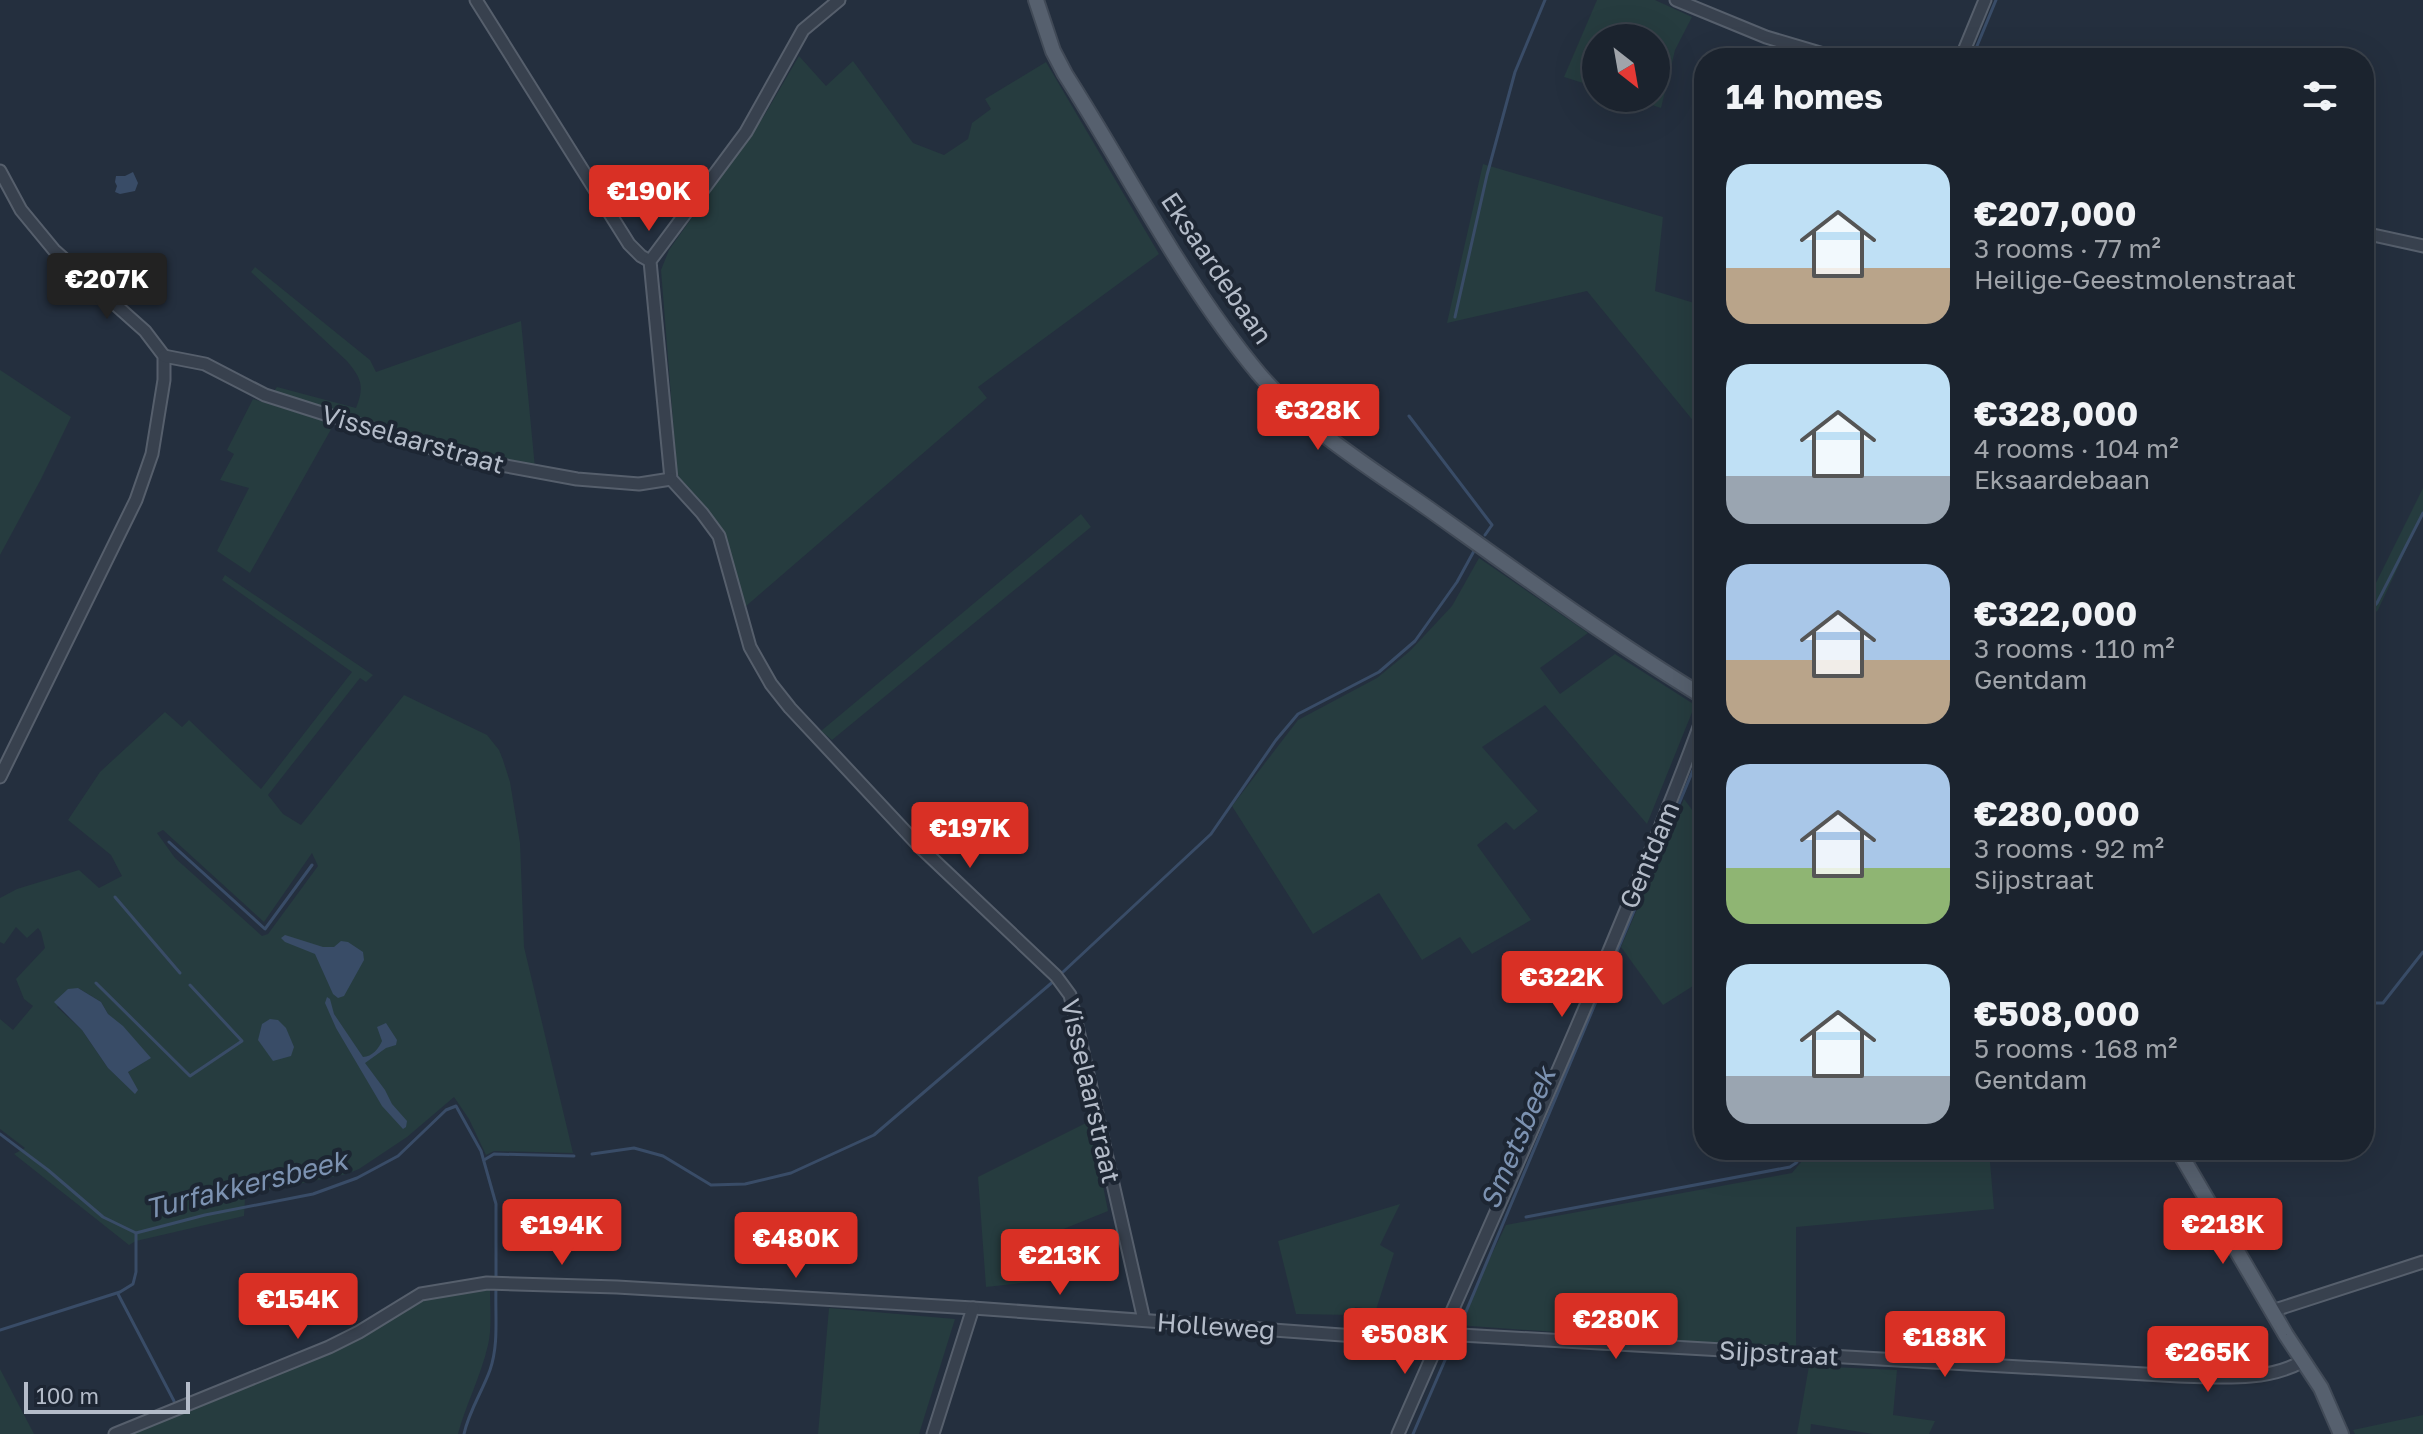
<!DOCTYPE html>
<meta charset="utf-8">
<style>
:root{--surface:#1b232e;--page:#282f3a;--text:#f1f3f6;--muted:#a0a4aa;--line:#39404a;--accent:#d93025}
body{margin:0;font-family:"Golos Text",sans-serif;background:var(--page);color:var(--text);height:100vh;display:flex;flex-direction:column;font-size:30px;white-space:nowrap}
*{box-sizing:border-box;margin:0}
p{font-size:26px;color:var(--muted)}
.icon{flex:none;width:44px;height:44px;fill:none;stroke:currentColor;stroke-width:2;stroke-linecap:round;stroke-linejoin:round}
.map{position:relative;flex:1;overflow:hidden}
.side{position:absolute;left:1694px;top:48px;width:680px;height:1112px;display:flex;flex-direction:column;background:var(--surface);border-radius:32px;box-shadow:0 8px 32px #0002,0 0 0 2px var(--line)}
.side>*{flex:none}
.needle{width:52px;rotate:149deg}
.buttons{position:absolute;left:1582px;top:24px;display:grid;gap:16px}
.buttons a{display:grid;place-items:center;width:88px;height:88px;border-radius:50%;background:var(--surface);box-shadow:0 8px 32px #0002,0 0 0 2px var(--line);font-size:40px}
.scale{position:absolute;left:24px;bottom:20px;width:166px;box-sizing:border-box;padding-left:8px;border:4px solid #b4bcc9;border-top:0;font-size:22px;line-height:28px;white-space:nowrap;color:#b4bcc9;-webkit-text-stroke:6px #1d2633;paint-order:stroke}
.price{position:absolute;translate:-50% -68px;padding:0 18px;border-radius:8px;background:var(--accent);color:#fff;font-size:26px;line-height:52px;filter:drop-shadow(0 2px 4px #0008)}
.price::after{content:'';position:absolute;left:50%;top:48px;width:24px;height:18px;margin-left:-12px;background:inherit;clip-path:polygon(0 0,100% 0,50% 100%)}
.price.current{background:#222;color:#fff}
ul{padding:0;list-style:none}
li{display:flex;align-items:center;gap:24px;height:200px;padding:0 32px}
li span{display:grid;place-items:center;flex:none;width:224px;height:160px;border-radius:24px;color:#555}
li>.icon{margin-inline-start:auto}
span .icon{width:96px;height:96px;fill:#fffc;stroke-width:1}
li b{font-size:34px}
h2{display:flex;justify-content:space-between;align-items:center;height:96px;padding:0 32px;font-size:34px}
.map>svg:first-child{display:block}
</style>
<div class="map">
<svg width="2423" height="1434" viewBox="0 0 2423 1434">
<rect width="100%" height="100%" fill="#242f3e"/>
<g fill="#263c3f" fill-rule="evenodd">
<polygon points="1597,0 1655,0 1692,17 1675,50 1661,108 1630,98 1656,98 1656,38 1596,38 1596,87 1564,77"/>
<polygon points="799,56 826,86 853,61 913,143 944,155 968,139 972,123 991,109 985,99 1046,62 1159,254 978,387 987,398 745,607 723,530 680,481 677,471 661,270 669,250 764,116"/>
<polygon points="1483,164 1663,217 1655,291 1704,306 1704,434 1587,291 1447,323"/>
<path d="M 255,267 L 370,360 L 376,372 L 521,321 L 535,468 C 445,449 359,421 272,394 L 277,387 L 356,408 C 365,386 361,378 347,361 L 251,272 Z"/>
<polygon points="0,370 71,417 41,479 0,555"/>
<polygon points="253,399 334,424 250,573 217,551 249,488 220,480 234,454 227,450"/>
<polygon points="2423,488 2423,513 2378,610 2364,624 2364,607"/>
<polygon points="1081,514 1091,527 832,740 821,731"/>
<polygon points="1479,558 1588,633 1540,668 1560,694 1615,654 1695,705 1647,824 1545,705 1482,747 1538,811 1514,830 1506,822 1477,845 1531,920 1472,954 1460,937 1422,960 1379,893 1313,934 1232,806 1298,720 1377,678 1410,651 1452,606"/>
<path d="M 225,575 L 373,675 L 366,682 L 360,678 L 268,795 L 283,814 L 301,825 L 404,695 L 487,735 L 499,750 L 503,760 L 510,782 L 520,843 L 524,947 L 573,1153 L 494,1151 L 486,1155 L 469,1119 L 454,1097 L 407,1137 L 359,1169 L 347,1174 L 260,1192 L 245,1199 L 244,1216 L 136,1241 L 129,1245 L 14,1154 L 25,1148 L 0,1129 L 0,1019 L 13,1030 L 33,1006 L 24,999 L 16,979 L 45,948 L 41,932 L 38,928 L 27,938 L 16,927 L 4,944 L 0,942 L 0,898 L 17,889 L 79,870 L 99,888 L 122,876 L 111,855 L 68,820 L 100,772 L 165,712 L 182,727 L 189,720 L 261,789 L 352,672 L 222,580 ZM 163,830 L 264,922 L 312,853 L 318,866 L 268,934 L 262,936 L 175,858 L 157,833 ZM 78,988 L 101,1002 L 108,1014 L 150,1058 L 128,1072 L 137,1090 L 135,1093 L 108,1068 L 82,1030 L 57,1007 Z"/>
<polygon points="1684,799 1704,826 1704,979 1663,1005 1621,947"/>
<polygon points="1090,1121 1108,1211 1034,1241 1039,1281 986,1287 978,1177"/>
<polygon points="1811,1150 1989,1150 1994,1209 1796,1227 1796,1349 1457,1325 1506,1225 1792,1173"/>
<polygon points="1400,1204 1380,1245 1394,1253 1376,1310 1355,1307 1353,1315 1296,1314 1278,1241"/>
<path d="M 490,1289 C 490,1307 492,1328 488,1345 C 481,1376 466,1404 458,1434 L 127,1434 L 227,1395 L 342,1347 L 426,1298 L 464,1290 Z"/>
<polygon points="829,1308 955,1319 919,1434 818,1434"/>
<polygon points="1809,1366 1897,1370 1893,1415 1935,1421 1929,1434 1873,1434 1811,1424 1810,1434 1797,1434"/>
<polygon points="0,1369 34,1434 0,1434"/>
<polygon points="2423,1415 2423,1434 2355,1434 2353,1430"/>
</g>
<g fill="#394c67">
<polygon points="133,172 138,183 135,191 120,194 115,192 117,186 115,182 116,176 125,176"/>
<polygon points="285,935 323,947 334,947 341,941 348,942 363,952 364,960 344,996 338,998 333,994 315,954 285,942 281,938"/>
<polygon points="78,988 101,1002 108,1014 123,1026 151,1058 128,1072 138,1090 135,1094 108,1068 82,1030 54,1002 68,989"/>
<path d="M 327,997 L 330,999 L 334,1014 L 363,1057 C 372,1057 379,1048 382,1041 L 377,1027 L 386,1023 L 397,1040 L 396,1045 L 386,1048 L 365,1063 L 385,1090 L 392,1104 L 407,1121 L 406,1127 L 403,1129 L 382,1106 L 336,1028 L 325,1003 Z"/>
<polygon points="270,1019 278,1020 286,1028 294,1047 291,1056 273,1061 258,1040 262,1024"/>
</g>
<g fill="none" stroke-linecap="round" stroke-linejoin="round">
<g stroke="#394c67" stroke-width="3">
<polyline points="1972,58 1996,0"/>
<polyline points="1455,317 1487,175 1515,72 1545,0"/>
<polyline points="1409,416 1492,525 1485,535"/>
<polyline points="2364,617 2377,603 2423,513"/>
<polyline points="169,842 265,929 312,865"/>
<polyline points="115,897 180,973"/>
<polyline points="1063,972 1211,834 1276,740 1298,714 1379,672 1415,641 1457,582 1474,551"/>
<polyline points="96,983 190,1076 242,1041 190,985"/>
<polyline points="2376,1003 2383,1003 2423,952"/>
<polyline points="2364,1007 2369,1003"/>
<polyline points="0,1134 48,1170 103,1217 136,1233 205,1215 313,1194 357,1178 398,1156 446,1110 456,1106 481,1151 496,1204 496,1281"/>
<polyline points="592,1154 634,1148 663,1156 711,1185 745,1184 791,1173 874,1135 1055,980"/>
<polyline points="484,1160 494,1154 574,1156"/>
<polyline points="1526,1217 1790,1167 1796,1163 1806,1150"/>
<polyline points="118,1294 174,1401"/>
<polyline points="1460,1326 1704,744"/>
<polyline points="0,1330 120,1292 133,1284 136,1272 136,1233"/>
<path d="M 464,1434 C 469,1411 482,1392 490,1370 C 499,1344 495,1316 496,1288"/>
<polyline points="1413,1434 1452,1344"/>
</g>
<g stroke="#565f6c" stroke-width="15">
<g id="minor">
<polyline points="476,0 629,244 641,256 650,261"/>
<polyline points="839,0 803,30 746,132 650,261 671,479 702,513 719,536 750,647 771,684 790,708 919,846 1056,976 1070,995 1144,1320"/>
<polyline points="1676,0 1766,37 1837,58"/>
<polyline points="1961,58 1985,0"/>
<polyline points="0,171 21,210 54,250 145,331 164,356 164,380 152,454 136,500 0,777"/>
<polyline points="2364,233 2423,246"/>
<polyline points="164,356 205,364 265,395 463,458 577,479 639,484 671,479"/>
<polyline points="2272,1311 2423,1262"/>
<path d="M 1443,1334 L 2179,1376 C 2219,1377 2267,1382 2303,1361"/>
<polyline points="115,1434 329,1347 359,1332 421,1294 487,1283 617,1287 973,1308 1438,1342"/>
<polyline points="933,1434 973,1308"/>
<path d="M 1398,1434 C 1470,1269 1545,1105 1614,939 C 1645,864 1677,790 1704,713"/>
</g>
</g>
<g stroke="#414a57" stroke-width="18">
<g id="major">
<path d="M 1036,0 L 1053,51 L 1065,74 C 1129,174 1183,283 1259,374 C 1306,429 1371,468 1429,509 C 1520,574 1609,639 1704,697"/>
<polyline points="2178,1150 2286,1335 2321,1388 2341,1434"/>
</g>
</g>
<use href="#minor" stroke="#38414e" stroke-width="11"/>
<use href="#major" stroke="#56606e" stroke-width="14"/>
</g>
<g text-anchor="middle" dominant-baseline="central" stroke-width="8" stroke-linejoin="round" paint-order="stroke">
<g font-size="26" fill="#b4bcc9" stroke="#1d2633">
<text transform="translate(1217 268) rotate(56)">Eksaardebaan</text>
<text transform="translate(413 439) rotate(16)">Visselaarstraat</text>
<text transform="translate(1649 855) rotate(-67)">Gentdam</text>
<text transform="translate(1091 1091) rotate(77)">Visselaarstraat</text>
<text transform="translate(1216 1326) rotate(4)">Holleweg</text>
<text transform="translate(1779 1353) rotate(3)">Sijpstraat</text>
</g>
<g font-size="28" font-style="italic" fill="#7c92b1" stroke="#1d2633">
<text transform="translate(1517 1138) rotate(-67)">Smetsbeek</text>
<text transform="translate(246 1184) rotate(-14)">Turfakkersbeek</text>
</g>
</g>
</svg>
<div class="buttons">
<a><svg class="needle" viewBox="-14 -14 28 28"><path d="M0-13l5 13h-10z" fill="#e53935"/><path d="M0 13l5-13h-10z" fill="#a0a4aa"/></svg></a>
</div>
<div class="scale">100 m</div>
<b class="price" style="left:649px;top:233px">€190K</b>
<b class="price current" style="left:107px;top:321px">€207K</b>
<b class="price" style="left:1318px;top:452px">€328K</b>
<b class="price" style="left:970px;top:870px">€197K</b>
<b class="price" style="left:1562px;top:1019px">€322K</b>
<b class="price" style="left:2223px;top:1266px">€218K</b>
<b class="price" style="left:562px;top:1267px">€194K</b>
<b class="price" style="left:796px;top:1280px">€480K</b>
<b class="price" style="left:1060px;top:1297px">€213K</b>
<b class="price" style="left:298px;top:1341px">€154K</b>
<b class="price" style="left:1616px;top:1361px">€280K</b>
<b class="price" style="left:1405px;top:1376px">€508K</b>
<b class="price" style="left:1945px;top:1379px">€188K</b>
<b class="price" style="left:2208px;top:1394px">€265K</b>
<section class="side">
<h2>14 homes<svg class="icon" aria-label="filters" viewBox="0 0 24 24"><path d="M4 7h16M4 17h16"/><circle cx="9" cy="7" r="2"/><circle cx="15" cy="17" r="2"/></svg></h2>
<ul>
<li><span style="background:linear-gradient(#bfe0f5 65%,#b9a48a 0)"><svg class="icon" aria-label="home" viewBox="0 0 24 24"><path d="M3 11l9-7 9 7M6 9v11h12V9"/></svg></span><div><b>€207,000</b><p>3 rooms · 77 m²</p><p>Heilige-Geestmolenstraat</p></div></li>
<li><span style="background:linear-gradient(#bfe0f5 70%,#9aa5b1 0)"><svg class="icon" aria-label="home" viewBox="0 0 24 24"><path d="M3 11l9-7 9 7M6 9v11h12V9"/></svg></span><div><b>€328,000</b><p>4 rooms · 104 m²</p><p>Eksaardebaan</p></div></li>
<li><span style="background:linear-gradient(#a9c7e8 60%,#b9a48a 0)"><svg class="icon" aria-label="home" viewBox="0 0 24 24"><path d="M3 11l9-7 9 7M6 9v11h12V9"/></svg></span><div><b>€322,000</b><p>3 rooms · 110 m²</p><p>Gentdam</p></div></li>
<li><span style="background:linear-gradient(#a9c7e8 65%,#8fb573 0)"><svg class="icon" aria-label="home" viewBox="0 0 24 24"><path d="M3 11l9-7 9 7M6 9v11h12V9"/></svg></span><div><b>€280,000</b><p>3 rooms · 92 m²</p><p>Sijpstraat</p></div></li>
<li><span style="background:linear-gradient(#bfe0f5 70%,#9aa5b1 0)"><svg class="icon" aria-label="home" viewBox="0 0 24 24"><path d="M3 11l9-7 9 7M6 9v11h12V9"/></svg></span><div><b>€508,000</b><p>5 rooms · 168 m²</p><p>Gentdam</p></div></li>
</ul>
</section>
</div>
